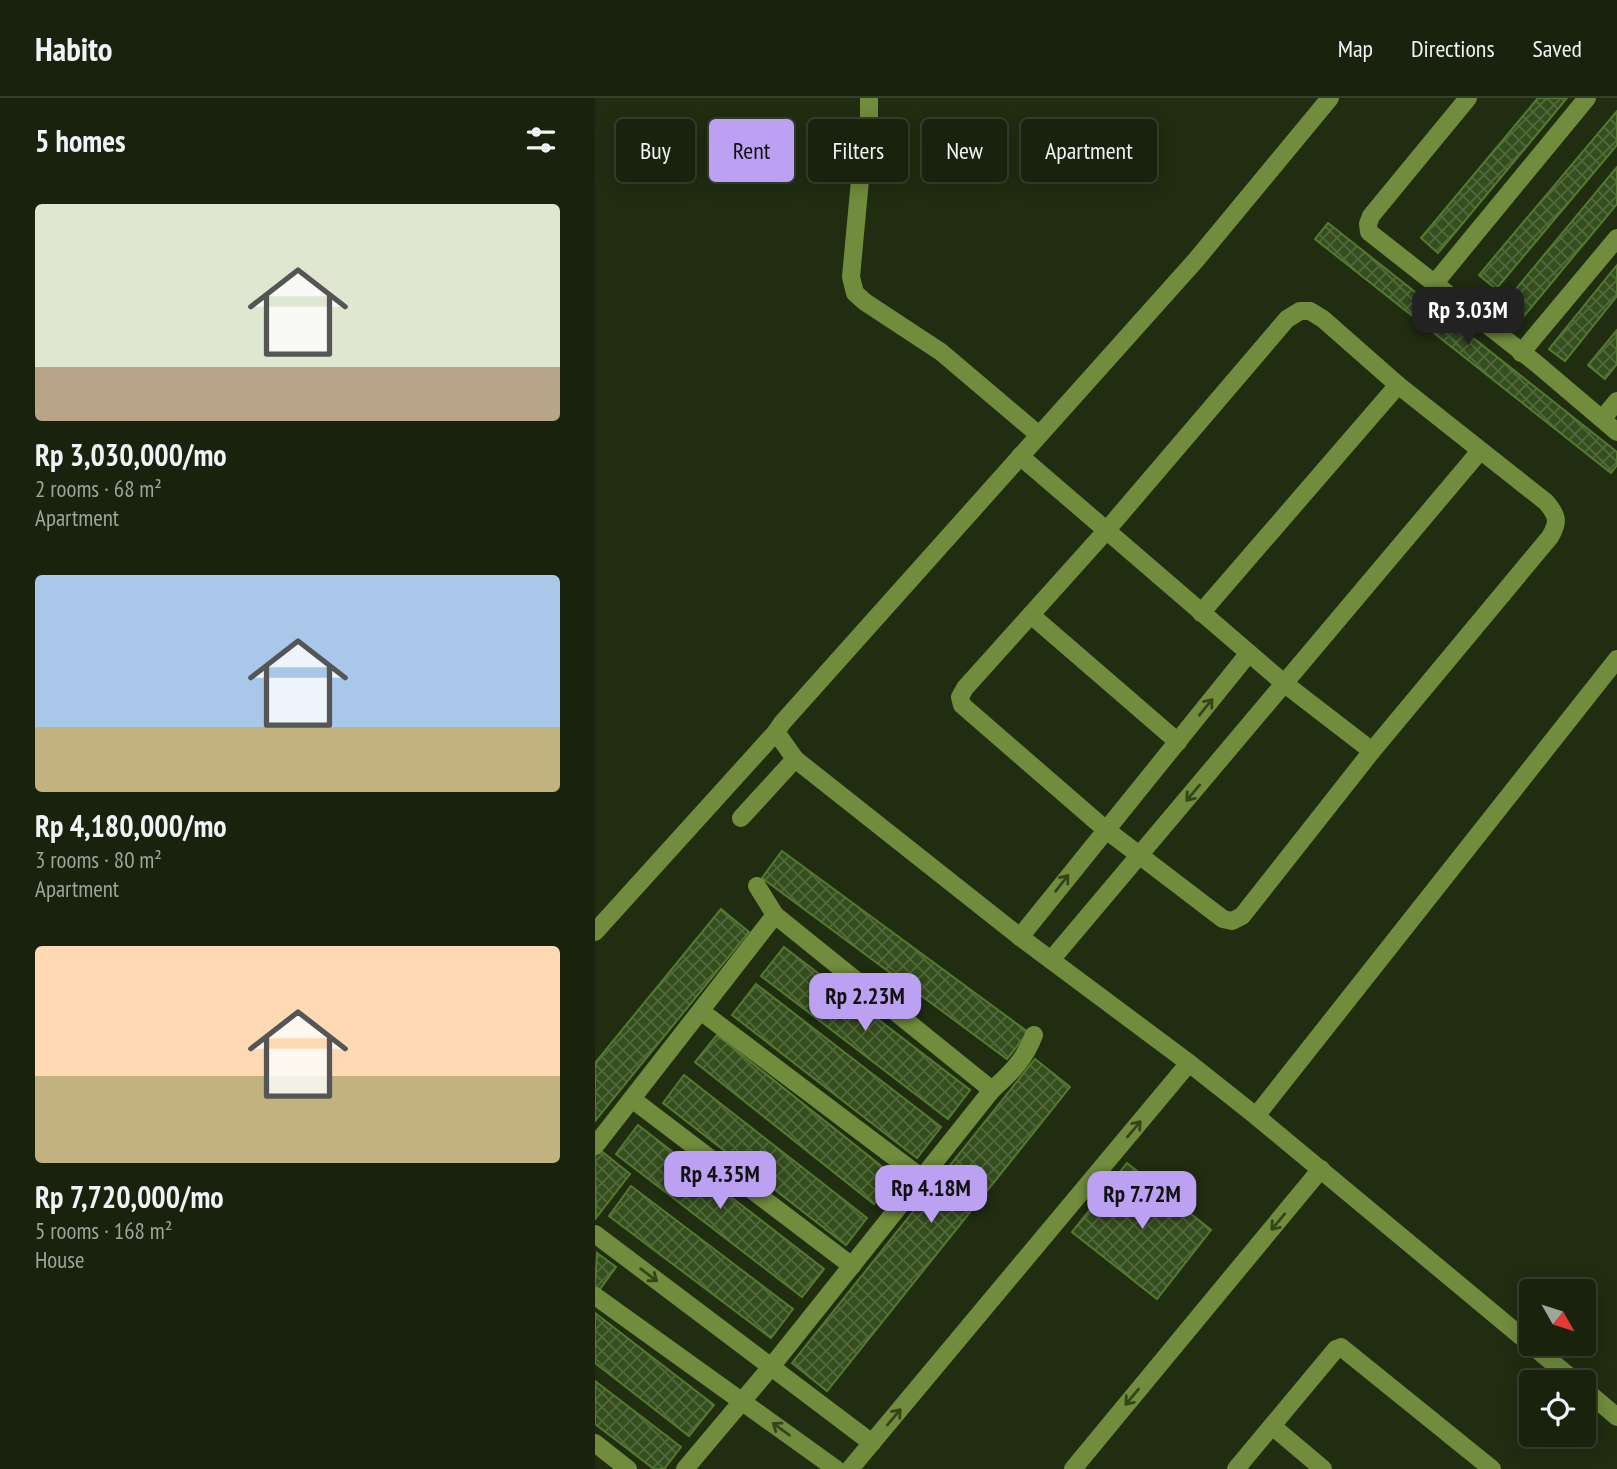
<!DOCTYPE html>
<meta charset="utf-8">
<style>
:root{--surface:#18220d;--page:#212a16;--text:#f1f3f6;--muted:#9fa49d;--line:#363f2e;--accent:#bca0f2}
body{margin:0;font-family:"PT Sans Narrow",sans-serif;background:var(--page);color:var(--text);height:100vh;display:flex;flex-direction:column;font-size:26px;white-space:nowrap}
*{box-sizing:border-box;margin:0}
p{font-size:23px;color:var(--muted)}
.icon{flex:none;width:38px;height:38px;fill:none;stroke:currentColor;stroke-width:2;stroke-linecap:round;stroke-linejoin:round}
.map{position:relative;flex:1;overflow:hidden}
.details{display:flex;flex-direction:column;background:var(--surface);width:595px}
.details>*{flex:none}
.banner{position:absolute;left:21px;top:21px;width:665px;height:63px;display:flex;gap:14px}
.needle{width:46px;rotate:129deg}
.controls{position:absolute;left:924px;top:1181px;display:grid;gap:14px}
.controls a{display:grid;place-items:center;width:77px;height:77px;border-radius:7px;background:var(--surface);box-shadow:0 4px 18px #0003,0 0 0 2px var(--line);font-size:35px}
.price{position:absolute;translate:-50% -60px;padding:0 16px;border-radius:14px;background:var(--accent);color:#111;font-size:23px;line-height:46px;filter:drop-shadow(0 2px 4px #0008)}
.price::after{content:'';position:absolute;left:50%;top:42px;width:21px;height:16px;margin-left:-10px;background:inherit;clip-path:polygon(0 0,100% 0,50% 100%)}
.price.selected{background:#222;color:#fff}
ul{padding:0;list-style:none}
li{display:grid;align-content:center;gap:14px;height:371px;padding:0 35px}
li span{display:grid;place-items:center;height:217px;border-radius:7px;color:#555}
li>.icon{margin-inline-start:auto}
span .icon{width:126px;height:126px;fill:#fffc;stroke-width:1}
li b{font-size:30px}
h2{display:flex;justify-content:space-between;align-items:center;height:84px;padding:0 35px;font-size:30px}
.tag{padding:0 24px;border-radius:7px;background:var(--surface);box-shadow:0 4px 18px #0003,0 0 0 2px var(--line);font-size:24px;line-height:63px}
.tag.selected{background:var(--accent);color:#111}
header{display:flex;align-items:center;gap:42px;box-sizing:border-box;height:98px;padding:0 35px;background:var(--surface);border-bottom:2px solid var(--line)}
header strong{font-size:33px}
nav{display:flex;gap:38px;margin-inline-start:auto;font-size:24px}
main{display:flex;flex:1;min-height:0}
.map>svg:first-child{display:block}
</style>
<header>
<strong>Habito</strong>
<nav><a>Map</a><a>Directions</a><a>Saved</a></nav>
</header>
<main>
<section class="details">
<h2>5 homes<svg class="icon" aria-label="filters" viewBox="0 0 24 24"><path d="M4 7h16M4 17h16"/><circle cx="9" cy="7" r="2"/><circle cx="15" cy="17" r="2"/></svg></h2>
<ul>
<li><span style="background:linear-gradient(#dfe7d0 75%,#b9a48a 0)"><svg class="icon" aria-label="home" viewBox="0 0 24 24"><path d="M3 11l9-7 9 7M6 9v11h12V9"/></svg></span><div><b>Rp 3,030,000/mo</b><p>2 rooms · 68 m²</p><p>Apartment</p></div></li>
<li><span style="background:linear-gradient(#a9c7e8 70%,#c2b280 0)"><svg class="icon" aria-label="home" viewBox="0 0 24 24"><path d="M3 11l9-7 9 7M6 9v11h12V9"/></svg></span><div><b>Rp 4,180,000/mo</b><p>3 rooms · 80 m²</p><p>Apartment</p></div></li>
<li><span style="background:linear-gradient(#ffd9b3 60%,#c2b280 0)"><svg class="icon" aria-label="home" viewBox="0 0 24 24"><path d="M3 11l9-7 9 7M6 9v11h12V9"/></svg></span><div><b>Rp 7,720,000/mo</b><p>5 rooms · 168 m²</p><p>House</p></div></li>
</ul>
</section>
<div class="map">
<svg width="1022" height="1371" viewBox="0 0 1022 1371">
<defs>
<pattern id="building-cross-hatch" width="8" height="8" patternUnits="userSpaceOnUse" patternTransform="scale(1.75)"><rect width="8" height="8" fill="#354e1d"/><path d="M0 0l8 8M0 8l8-8" fill="none" stroke="#53693d"/></pattern>
</defs>
<rect width="100%" height="100%" fill="#202d11"/>
<g fill="url(#building-cross-hatch)" stroke="#547a2f" stroke-width="2">
<polygon points="943,0 972,0 843,155 826,140"/>
<polygon points="1022,13 1022,47 901,191 884,177"/>
<polygon points="1022,69 1022,106 929,218 911,203"/>
<polygon points="733,125 1022,354 1022,367 1016,375 720,141"/>
<polygon points="1022,167 1022,198 970,263 954,251"/>
<polygon points="1022,232 1022,266 1010,281 993,267"/>
<polygon points="187,753 433,934 412,961 167,780"/>
<polygon points="126,811 154,834 0,1023 0,965"/>
<polygon points="189,849 375,992 353,1021 166,878"/>
<polygon points="161,886 346,1029 322,1060 137,917"/>
<polygon points="122,937 300,1079 279,1106 100,964"/>
<polygon points="440,961 475,989 232,1293 197,1265"/>
<polygon points="89,977 272,1120 251,1147 68,1005"/>
<polygon points="43,1027 229,1171 207,1199 21,1056"/>
<polygon points="5,1052 35,1076 1,1120 0,1057"/>
<polygon points="532,1065 616,1132 562,1201 477,1134"/>
<polygon points="36,1088 198,1211 176,1240 14,1118"/>
<polygon points="2,1155 21,1169 5,1191 0,1188"/>
<polygon points="0,1215 119,1307 94,1338 0,1265"/>
<polygon points="0,1283 86,1349 69,1371 59,1371 0,1326"/>
</g>
<g fill="none" stroke-linecap="round" stroke-linejoin="round">
<g stroke="#718c3c" stroke-width="18">
<polyline points="274,0 274,49 265,82 256,179 260,195 270,204 346,254 444,337"/>
<polyline points="873,0 776,118 773,126 774,134 942,266 1022,334"/>
<polyline points="839,186 992,0"/>
<path d="M 705,213 L 715,213 L 728,221 L 803,287 L 951,404 C 963,418 964,424 955,439 L 777,653 L 647,818 L 637,823 L 628,821 L 510,731 L 367,607 L 365,599 L 370,590 L 511,433 L 692,221 Z"/>
<polyline points="926,255 1022,140"/>
<polyline points="1008,320 1022,303"/>
<polyline points="425,358 690,586 777,653"/>
<polyline points="606,515 803,287"/>
<polyline points="436,517 583,644"/>
<polyline points="200,661 181,634 187,625 601,162 735,0"/>
<polyline points="146,720 200,661 425,839 594,965 661,1018 981,1284"/>
<polyline points="162,788 180,817 397,992"/>
<polyline points="0,834 181,634"/>
<polyline points="425,839 654,555"/>
<polyline points="456,862 885,353"/>
<polyline points="107,914 327,1080"/>
<polyline points="37,1001 257,1168"/>
<polyline points="661,1018 1022,561"/>
<polyline points="0,1048 180,817"/>
<polyline points="0,1136 277,1345"/>
<polyline points="0,1198 241,1371"/>
<polyline points="989,1291 1022,1319"/>
<polyline points="677,1328 728,1371"/>
<polyline points="0,1345 33,1371"/>
<path d="M 90,1371 L 176,1269 L 397,992 C 416,975 430,961 439,937"/>
<polyline points="255,1371 594,965"/>
<polyline points="478,1371 726,1071"/>
<polyline points="641,1371 741,1251 746,1249 897,1371"/>
</g>
</g>
<defs><path id="oneway-shaft" d="M-6 0H5M1.5-3L5.5 0L1.5 3" fill="none" stroke-width="1.6" stroke-linecap="round" stroke-linejoin="round" transform="scale(1.75)"/></defs>
<g stroke="#34451c">
<use href="#oneway-shaft" transform="translate(611 609) rotate(-51)"/>
<use href="#oneway-shaft" transform="translate(598 695) rotate(130)"/>
<use href="#oneway-shaft" transform="translate(467 785) rotate(-52)"/>
<use href="#oneway-shaft" transform="translate(539 1031) rotate(-50)"/>
<use href="#oneway-shaft" transform="translate(683 1124) rotate(130)"/>
<use href="#oneway-shaft" transform="translate(54 1177) rotate(37)"/>
<use href="#oneway-shaft" transform="translate(537 1299) rotate(130)"/>
<use href="#oneway-shaft" transform="translate(299 1319) rotate(-50)"/>
<use href="#oneway-shaft" transform="translate(186 1331) rotate(-144)"/>
</g>
</svg>
<div class="controls">
<a><svg class="needle" viewBox="-14 -14 28 28"><path d="M0-13l5 13h-10z" fill="#e53935"/><path d="M0 13l5-13h-10z" fill="#9fa49d"/></svg></a>
<a><svg class="icon" aria-label="locate" viewBox="0 0 24 24"><circle cx="12" cy="12" r="6"/><path d="M12 2v4M12 18v4M2 12h4M18 12h4"/></svg></a>
</div>
<b class="price selected" style="left:873px;top:249px">Rp 3.03M</b>
<b class="price" style="left:270px;top:935px">Rp 2.23M</b>
<b class="price" style="left:125px;top:1113px">Rp 4.35M</b>
<b class="price" style="left:336px;top:1127px">Rp 4.18M</b>
<b class="price" style="left:547px;top:1133px">Rp 7.72M</b>
<div class="banner">
<a class="tag">Buy</a>
<a class="tag selected">Rent</a>
<a class="tag">Filters</a>
<a class="tag">New</a>
<a class="tag">Apartment</a>
</div>
</div>
</main>
